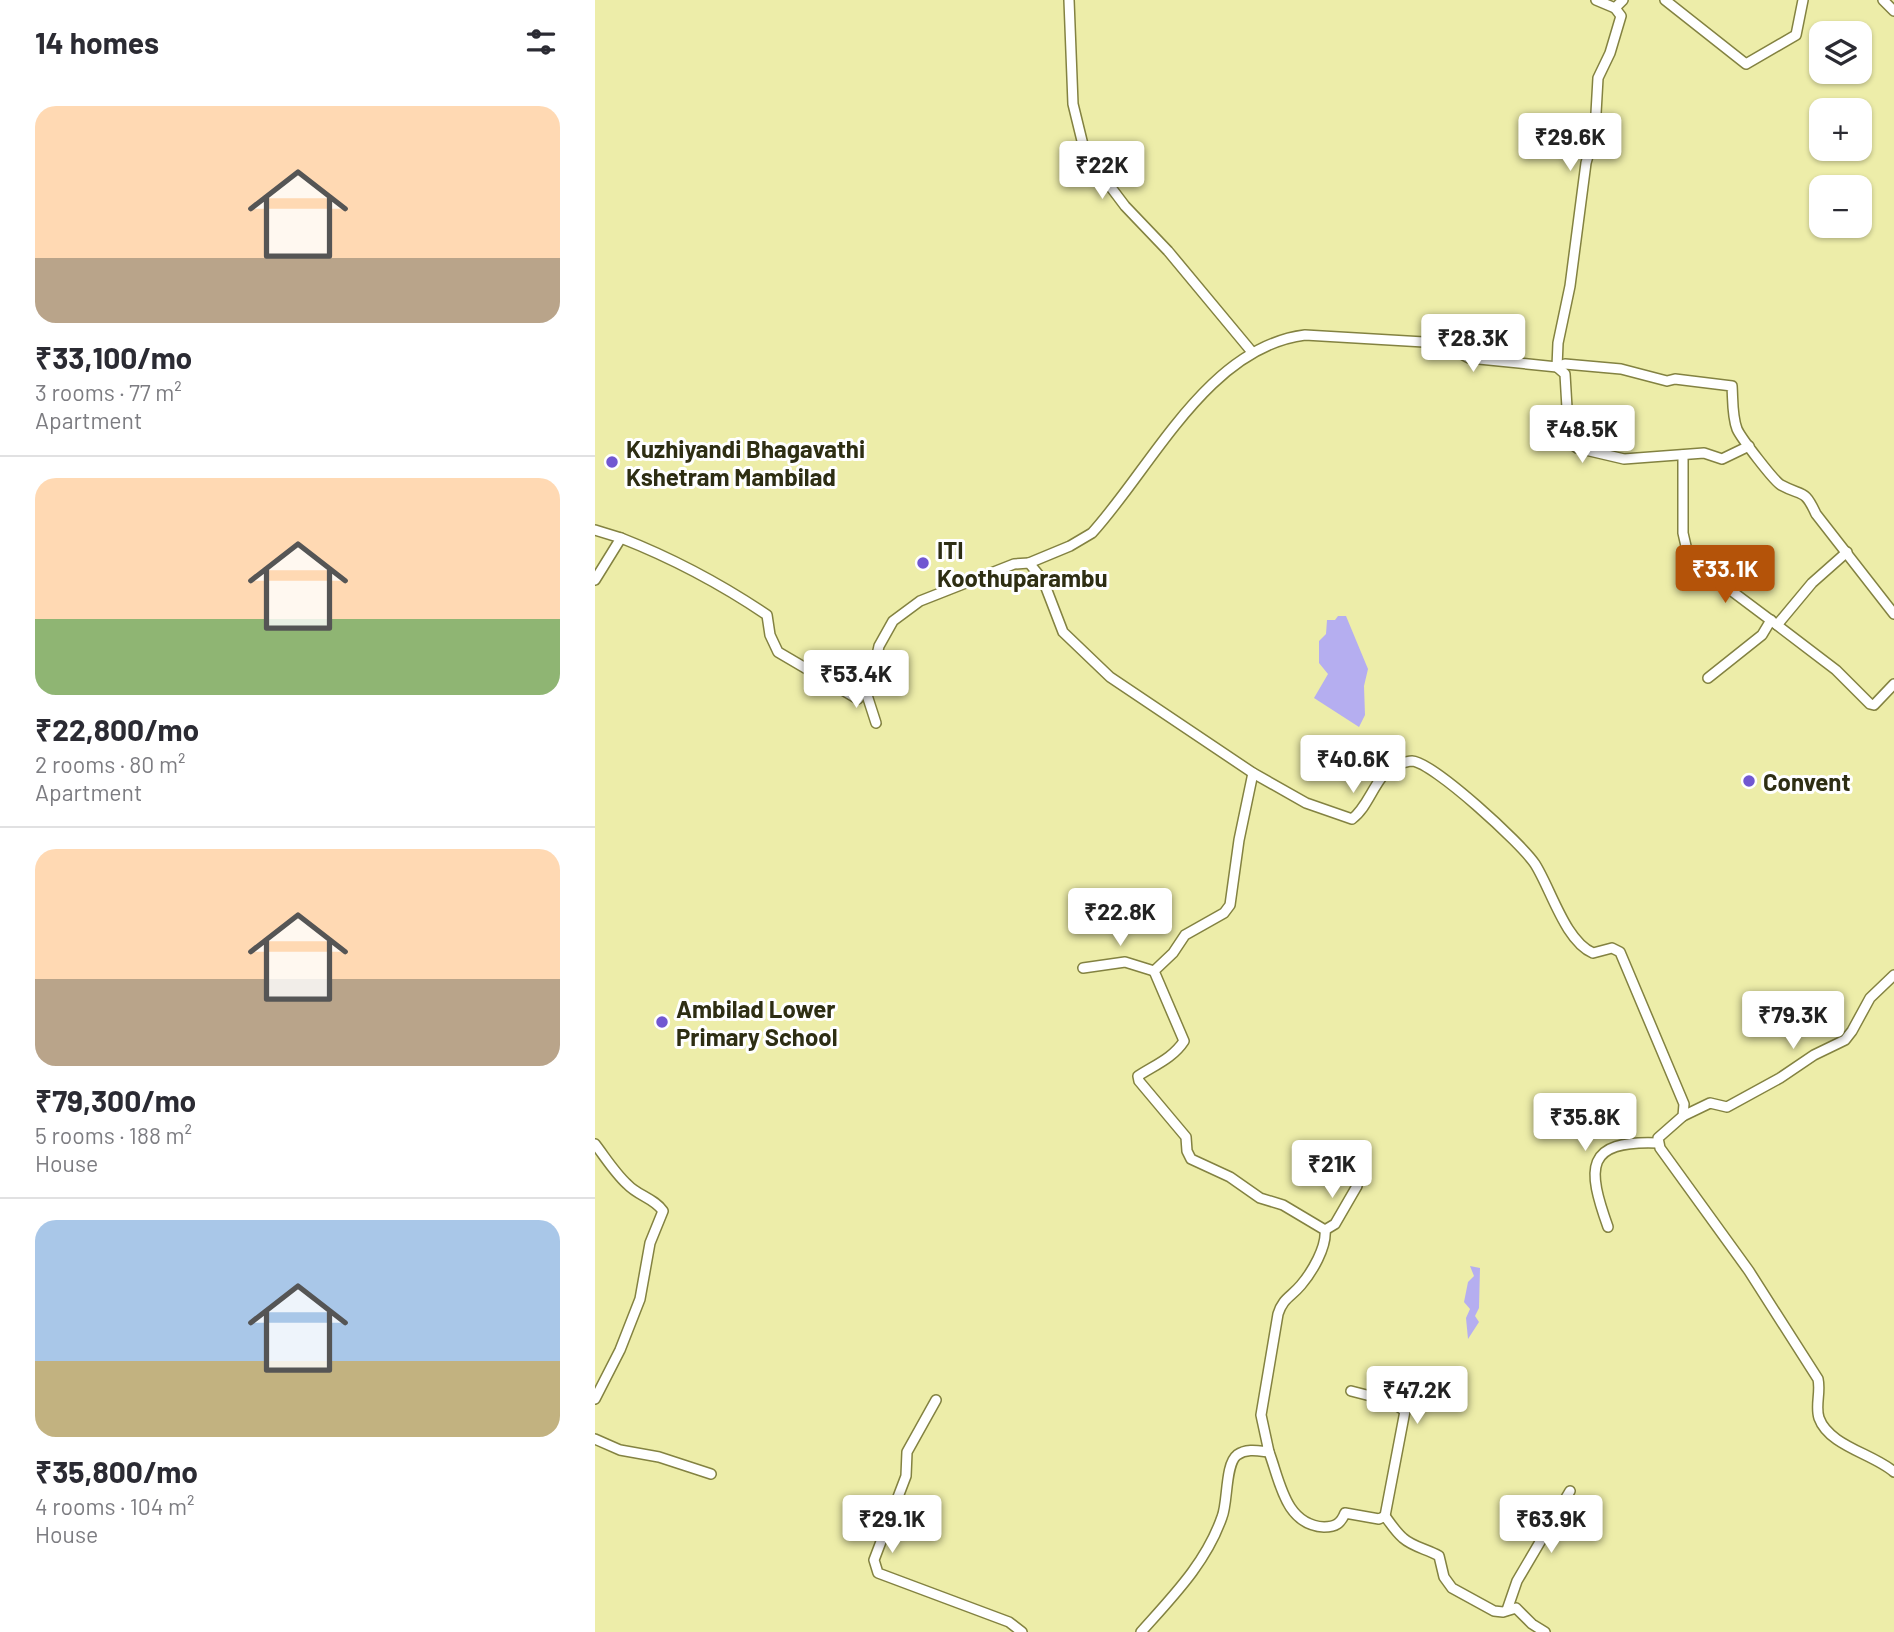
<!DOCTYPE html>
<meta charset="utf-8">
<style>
:root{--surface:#fff;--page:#f2f2f3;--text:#2b2b33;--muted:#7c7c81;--line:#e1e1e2;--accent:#b45309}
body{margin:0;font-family:Barlow,sans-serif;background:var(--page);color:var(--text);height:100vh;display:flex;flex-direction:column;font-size:26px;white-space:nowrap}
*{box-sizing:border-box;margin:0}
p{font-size:23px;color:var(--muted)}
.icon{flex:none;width:38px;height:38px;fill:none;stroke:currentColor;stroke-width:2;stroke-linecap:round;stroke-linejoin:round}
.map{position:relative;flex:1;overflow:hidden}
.panel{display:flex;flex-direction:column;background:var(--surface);width:595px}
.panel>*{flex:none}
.fabs{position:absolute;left:1214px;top:21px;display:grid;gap:14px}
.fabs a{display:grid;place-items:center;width:63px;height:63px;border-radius:14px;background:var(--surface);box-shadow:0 2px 5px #0004;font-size:35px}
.price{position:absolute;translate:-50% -60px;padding:0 16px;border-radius:7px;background:#fff;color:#222;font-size:23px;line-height:46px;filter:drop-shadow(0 2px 4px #0008)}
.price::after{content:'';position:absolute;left:50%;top:42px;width:21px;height:16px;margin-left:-10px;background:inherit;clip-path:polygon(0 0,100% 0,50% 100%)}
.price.on{background:var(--accent);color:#fff}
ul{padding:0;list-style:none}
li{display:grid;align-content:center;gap:14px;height:371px;padding:0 35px}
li+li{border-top:2px solid var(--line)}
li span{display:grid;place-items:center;height:217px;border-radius:21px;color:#555}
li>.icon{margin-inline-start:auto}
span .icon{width:126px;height:126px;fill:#fffc;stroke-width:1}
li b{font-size:30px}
h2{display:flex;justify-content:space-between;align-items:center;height:84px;padding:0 35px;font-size:30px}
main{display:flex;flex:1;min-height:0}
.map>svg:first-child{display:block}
</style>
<main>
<section class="panel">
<h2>14 homes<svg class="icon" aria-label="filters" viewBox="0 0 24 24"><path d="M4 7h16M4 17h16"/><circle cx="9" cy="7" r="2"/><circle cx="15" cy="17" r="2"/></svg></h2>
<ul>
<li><span style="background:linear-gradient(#ffd9b3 70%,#b9a48a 0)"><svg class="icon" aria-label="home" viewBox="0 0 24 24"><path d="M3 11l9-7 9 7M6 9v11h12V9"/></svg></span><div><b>₹33,100/mo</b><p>3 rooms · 77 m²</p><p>Apartment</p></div></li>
<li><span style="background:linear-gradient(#ffd9b3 65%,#8fb573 0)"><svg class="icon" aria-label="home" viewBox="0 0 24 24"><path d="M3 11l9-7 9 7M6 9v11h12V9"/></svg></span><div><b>₹22,800/mo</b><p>2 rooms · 80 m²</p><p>Apartment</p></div></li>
<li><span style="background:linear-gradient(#ffd9b3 60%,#b9a48a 0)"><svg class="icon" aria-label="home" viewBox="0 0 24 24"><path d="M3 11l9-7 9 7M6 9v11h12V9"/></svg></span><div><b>₹79,300/mo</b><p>5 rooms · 188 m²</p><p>House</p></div></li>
<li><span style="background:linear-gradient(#a9c7e8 65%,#c2b280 0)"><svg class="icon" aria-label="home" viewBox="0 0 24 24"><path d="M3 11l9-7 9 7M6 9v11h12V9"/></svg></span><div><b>₹35,800/mo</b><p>4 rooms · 104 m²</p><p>House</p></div></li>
</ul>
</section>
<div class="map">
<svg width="1299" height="1632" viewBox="0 0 1299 1632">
<rect width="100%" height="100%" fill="#ededa9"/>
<g fill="#b5aef0">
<polygon points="743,616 751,616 773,669 769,686 770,715 764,727 719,698 733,674 724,663 724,641 731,634 732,620 740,620"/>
<polygon points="875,1266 885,1268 884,1308 880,1316 884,1322 873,1339 871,1318 875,1309 869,1302 873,1282 879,1276"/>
</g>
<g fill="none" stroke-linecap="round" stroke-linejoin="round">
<g stroke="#838241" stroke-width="12">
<g id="minor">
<polyline points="474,0 478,104 490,153 530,206 573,251 657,352"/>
<polyline points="1001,0 1020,8"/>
<polyline points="1028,0 1020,8 1026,16 1015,53 1003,78 1000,131 991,163 975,286 963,343 962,367 970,374 974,442 982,448 1029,459 1109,453 1127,459 1154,446"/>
<polyline points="1070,0 1151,64 1201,35 1208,0"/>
<polyline points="1288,0 1299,11"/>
<polyline points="1088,455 1088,533 1094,559 1182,625 1217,583 1252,552"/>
<polyline points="0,530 26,538"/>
<path d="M 434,563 L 475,546 L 497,533 C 557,467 613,347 710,335 L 846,343 L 874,358 L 962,367 L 970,364 L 1026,369 L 1072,381 L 1080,379 L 1137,386 C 1138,400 1137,416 1142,429 C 1146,438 1179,481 1186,485 C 1208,497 1209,488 1221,514 L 1299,614"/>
<path d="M 0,580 L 26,538 C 77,558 126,584 172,615 L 175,635 L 183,652 L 263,699 L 277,678 L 284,646 L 298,621 L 325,601 L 419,564 L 434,563 L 448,580 L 468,632 L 515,677 L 658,773 L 711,803 L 757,819 C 775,806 780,775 801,765 C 804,764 813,761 817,761 C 838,762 927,844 940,864 C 956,889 970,941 998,953 L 1017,948 L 1025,952 L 1089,1104 L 1088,1116 L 1063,1138 L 1065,1148 L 1154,1271 L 1223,1379 C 1226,1392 1220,1406 1224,1418 C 1234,1446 1279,1454 1299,1472"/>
<polyline points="1182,625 1241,670 1275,704 1279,705 1299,684"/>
<polyline points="1113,678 1167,635 1176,620"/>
<polyline points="270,689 281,723"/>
<polyline points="488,968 530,962 559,971"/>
<polyline points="1088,1116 1115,1103 1132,1107 1185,1078 1219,1055 1250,1040 1257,1031 1275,998 1299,975"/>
<path d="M 0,1144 C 10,1157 20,1173 32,1184 C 43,1196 59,1198 68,1211 L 55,1243 L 45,1299 L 25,1350 L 0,1399"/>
<path d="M 1013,1227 C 992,1168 989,1140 1063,1143"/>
<polyline points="730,1230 740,1224 762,1186"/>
<polyline points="756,1391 795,1401 810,1411 790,1516"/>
<polyline points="341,1400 312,1452 311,1476 279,1560 283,1573 414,1622 427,1632"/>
<polyline points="0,1439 25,1450 64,1457 116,1474"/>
<path d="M 674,1452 C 685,1481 690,1525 729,1527 C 741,1527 746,1523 750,1513 L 784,1519 L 790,1516 C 795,1523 801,1532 808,1538 C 818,1547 832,1549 844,1556 L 849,1577 L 857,1588 L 899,1611 L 908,1612 L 921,1608 L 937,1624 L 950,1632"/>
<polyline points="912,1610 922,1581 975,1491"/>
<path d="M 546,1632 C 578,1596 611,1563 627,1517 C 633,1503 630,1464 642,1455 C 652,1448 664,1451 674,1452 L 666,1415 L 683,1314 C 688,1298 696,1297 706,1285 C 717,1272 732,1247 730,1230 L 688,1205 L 665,1198 L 635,1177 L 596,1159 L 592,1151 L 591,1137 L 544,1081 L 543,1076 C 560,1065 578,1058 589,1041 L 559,971 L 578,953 L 590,935 L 629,913 L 635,905 L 644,840 L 658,773"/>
</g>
</g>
<use href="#minor" stroke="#fff" stroke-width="9"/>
</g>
<g fill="#7157d1" stroke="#fff" stroke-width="2.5">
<circle cx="17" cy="462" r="7"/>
<circle cx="328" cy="563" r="7"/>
<circle cx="1154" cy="781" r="7"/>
<circle cx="67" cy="1022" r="7"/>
</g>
<g text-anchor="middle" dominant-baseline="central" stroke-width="6" stroke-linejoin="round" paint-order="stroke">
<g font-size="24" font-weight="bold" fill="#2e2e13" stroke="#fff" text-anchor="start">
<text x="31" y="448">Kuzhiyandi Bhagavathi<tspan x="31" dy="28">Kshetram Mambilad</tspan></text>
<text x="342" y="549">ITI<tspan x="342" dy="28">Koothuparambu</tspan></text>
<text x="1168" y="781">Convent</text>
<text x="81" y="1008">Ambilad Lower<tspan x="81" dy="28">Primary School</tspan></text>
</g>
</g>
</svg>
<div class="fabs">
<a><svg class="icon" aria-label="layers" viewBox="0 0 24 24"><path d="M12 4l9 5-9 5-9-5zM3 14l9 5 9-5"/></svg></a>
<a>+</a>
<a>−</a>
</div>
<b class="price" style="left:975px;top:173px">₹29.6K</b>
<b class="price" style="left:507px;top:201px">₹22K</b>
<b class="price" style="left:878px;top:374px">₹28.3K</b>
<b class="price" style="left:987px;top:465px">₹48.5K</b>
<b class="price on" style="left:1130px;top:605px">₹33.1K</b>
<b class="price" style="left:261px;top:710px">₹53.4K</b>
<b class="price" style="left:758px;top:795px">₹40.6K</b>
<b class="price" style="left:525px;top:948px">₹22.8K</b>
<b class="price" style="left:1198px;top:1051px">₹79.3K</b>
<b class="price" style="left:990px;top:1153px">₹35.8K</b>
<b class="price" style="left:737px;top:1200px">₹21K</b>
<b class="price" style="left:822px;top:1426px">₹47.2K</b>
<b class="price" style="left:297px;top:1555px">₹29.1K</b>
<b class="price" style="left:956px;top:1555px">₹63.9K</b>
</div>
</main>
